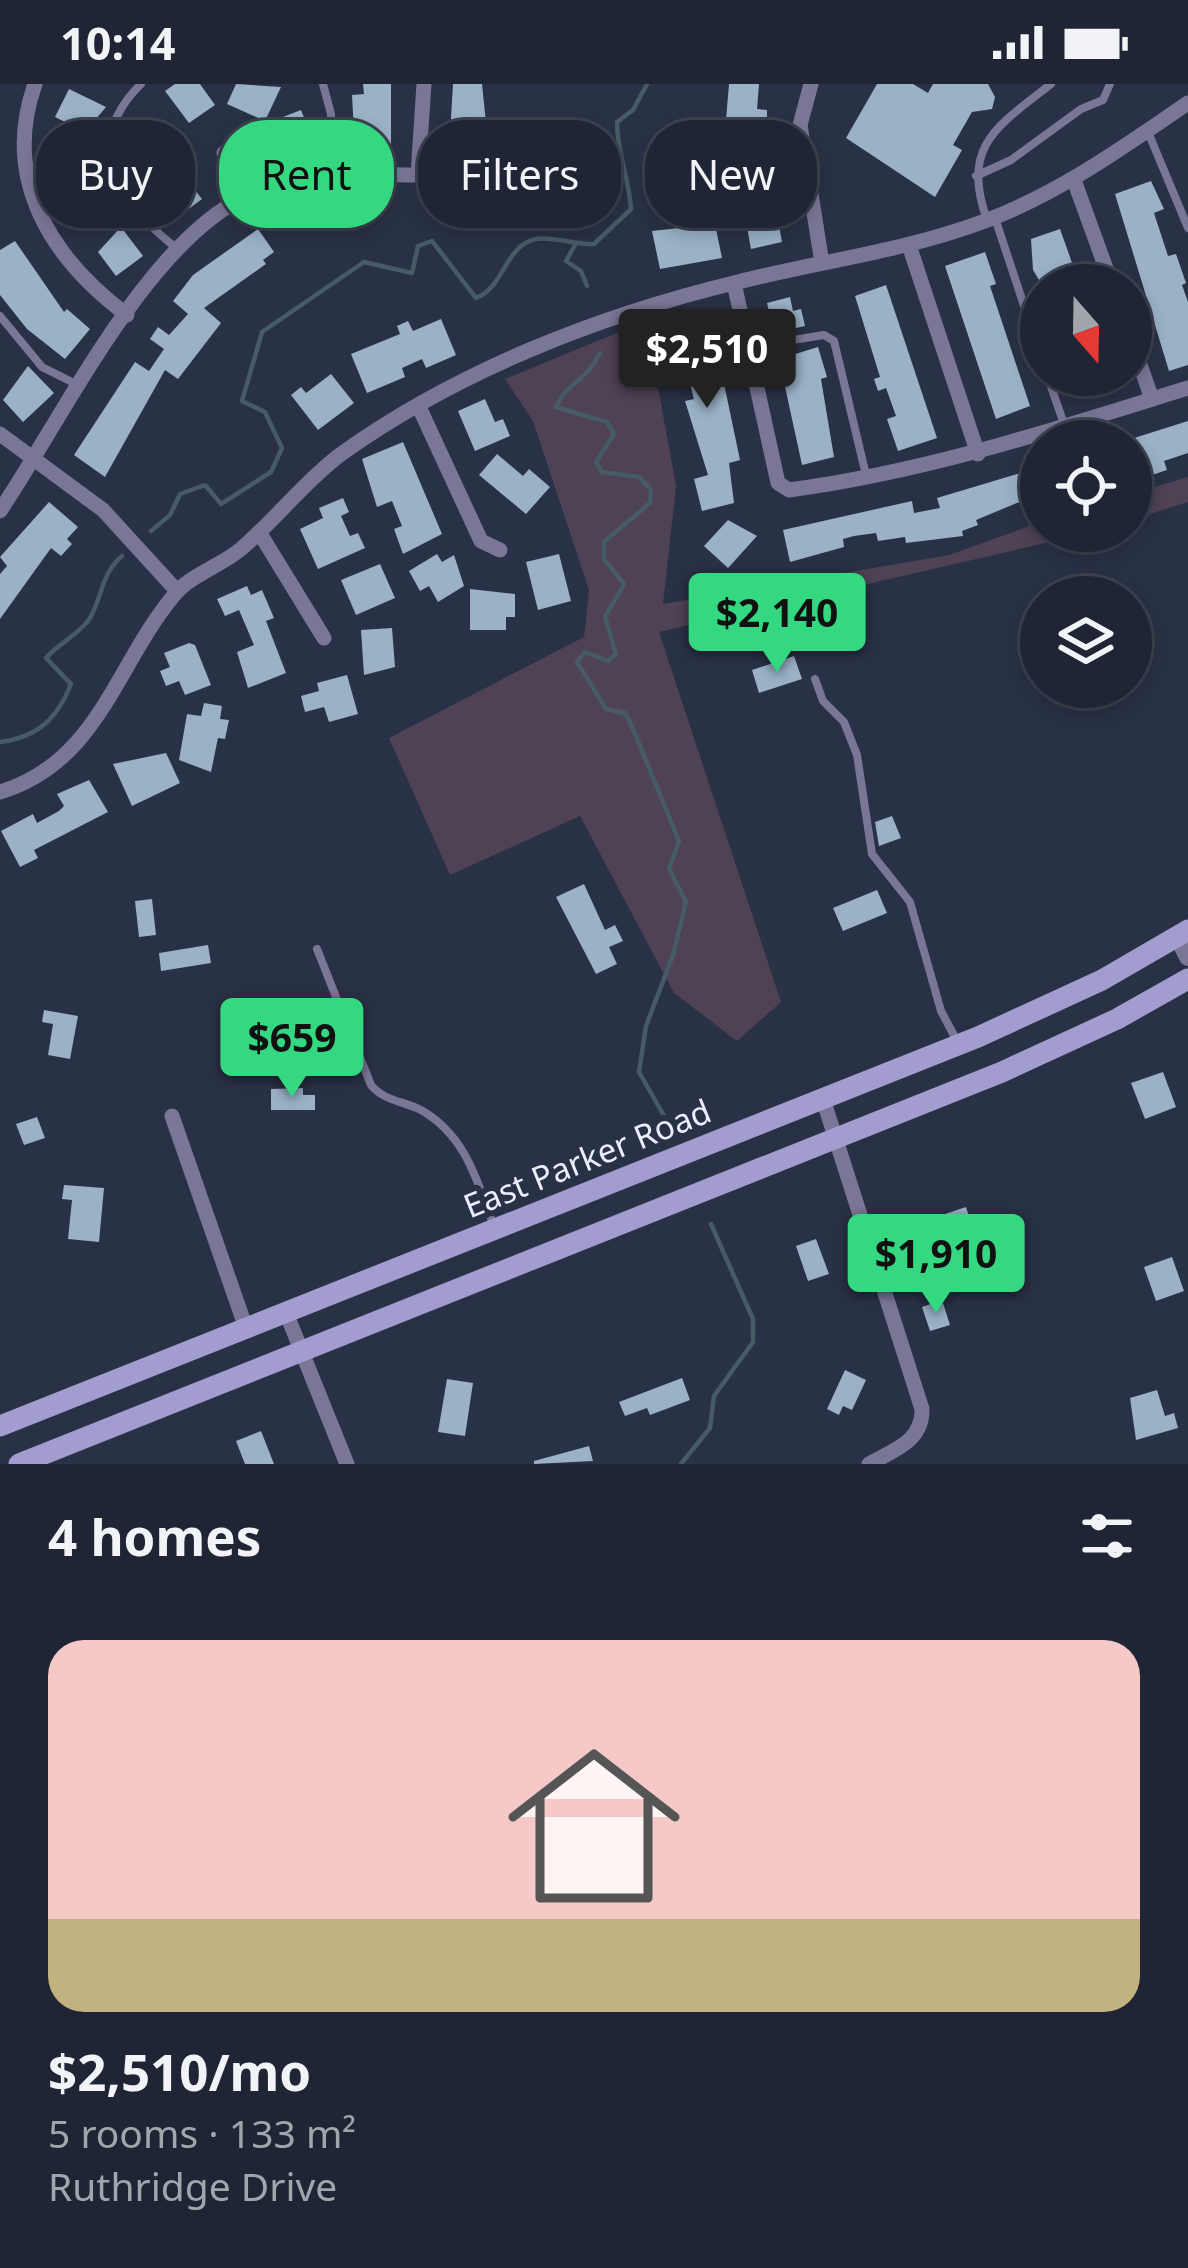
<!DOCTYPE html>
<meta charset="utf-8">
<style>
:root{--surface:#1f2534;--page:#2c3140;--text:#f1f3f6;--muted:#a1a5ac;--line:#3c424f;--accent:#33d881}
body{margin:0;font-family:"Noto Sans",sans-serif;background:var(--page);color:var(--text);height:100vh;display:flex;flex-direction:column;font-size:45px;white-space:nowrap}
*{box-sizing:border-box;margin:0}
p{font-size:39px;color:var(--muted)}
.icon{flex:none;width:66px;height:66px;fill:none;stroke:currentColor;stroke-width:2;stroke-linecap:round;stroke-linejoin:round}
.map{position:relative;height:1380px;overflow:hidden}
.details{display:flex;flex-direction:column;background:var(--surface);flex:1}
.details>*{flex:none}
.banner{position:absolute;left:36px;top:36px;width:1116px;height:108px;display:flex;gap:24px}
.needle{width:78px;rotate:160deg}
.controls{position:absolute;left:1020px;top:180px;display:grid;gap:24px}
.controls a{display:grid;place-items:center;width:132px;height:132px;border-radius:50%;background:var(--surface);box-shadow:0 6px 18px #0003,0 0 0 3px var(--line);font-size:60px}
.price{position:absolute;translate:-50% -102px;padding:0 27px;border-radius:12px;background:var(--accent);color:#111;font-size:39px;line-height:78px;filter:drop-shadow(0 3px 6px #0008)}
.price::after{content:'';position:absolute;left:50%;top:72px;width:36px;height:27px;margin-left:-18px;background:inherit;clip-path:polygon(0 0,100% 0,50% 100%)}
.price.on{background:#222;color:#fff}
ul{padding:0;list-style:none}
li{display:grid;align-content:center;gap:24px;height:636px;padding:0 48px}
li span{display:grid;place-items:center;height:372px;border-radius:36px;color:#555}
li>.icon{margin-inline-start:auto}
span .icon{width:216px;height:216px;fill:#fffc;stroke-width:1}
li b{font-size:51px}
h2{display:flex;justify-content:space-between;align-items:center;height:144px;padding:0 48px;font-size:51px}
.chip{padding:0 42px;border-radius:48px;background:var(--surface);box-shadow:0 6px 18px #0003,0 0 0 3px var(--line);font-size:42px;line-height:108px}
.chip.on{background:var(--accent);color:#111}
.status{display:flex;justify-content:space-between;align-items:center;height:84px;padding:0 60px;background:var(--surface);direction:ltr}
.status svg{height:33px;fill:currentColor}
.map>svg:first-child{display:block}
</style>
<div class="status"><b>10:14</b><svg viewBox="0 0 49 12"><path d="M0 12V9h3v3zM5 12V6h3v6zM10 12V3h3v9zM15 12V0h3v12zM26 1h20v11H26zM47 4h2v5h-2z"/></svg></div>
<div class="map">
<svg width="1188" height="1380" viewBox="0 0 1188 1380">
<rect width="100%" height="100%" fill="#293146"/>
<g fill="#4e4254">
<polygon points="646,237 676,402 663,520 949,471 1041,438 1041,447 1098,447 659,548 781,918 737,957 674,909 580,732 450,791 389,654 584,553 589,506 533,337 505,295"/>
<polygon points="1188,393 1188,418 1131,436 1131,410"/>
</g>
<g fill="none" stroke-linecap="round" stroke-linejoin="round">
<g stroke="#475b66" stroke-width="4.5">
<polyline points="575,161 566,177 581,187 587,202"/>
<path d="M 600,269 C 587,297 565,300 556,323 L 607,338 L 614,350 L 596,378 L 602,388 L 639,393 L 651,406 L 650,419 L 604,458 L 604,475 L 624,500 L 605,533 L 616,570 L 608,577 L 585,568 L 577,578 L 606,625 L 625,629 L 631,640 L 679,757 L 669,785 L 686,818 L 673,871 L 646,942 L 639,988 L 671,1044"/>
<path d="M 151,447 L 170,431 L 180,410 L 205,401 L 221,420 L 271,388 L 282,364 L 265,328 L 242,317 L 262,248 L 364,178 L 412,189 L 418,162 L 432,157 L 476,214 C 504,204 505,161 536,155 C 551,152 577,161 594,160 L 631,125 C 629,92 617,70 617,38 L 633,26 L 647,0"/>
<path d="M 0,658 C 38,653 57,635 71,600 L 46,574 C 58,560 82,548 90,534 C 103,511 101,490 122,472"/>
<polyline points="681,1380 710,1344 714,1312 753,1258 753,1235 711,1140"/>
</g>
</g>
<g fill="#9ab1c6">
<polygon points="175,0 200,0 215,21 189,39 165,7"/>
<polygon points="236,0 281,3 265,37 227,20"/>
<polygon points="363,0 391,0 391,63 368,64 367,47 354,48 352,11 364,10"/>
<polygon points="453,0 482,0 486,39 498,39 491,114 449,113 450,80 467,80 467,51 450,51"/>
<polygon points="729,0 759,0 757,25 767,26 767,38 726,36"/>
<polygon points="877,0 913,0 928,9 933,0 988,0 995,13 992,25 972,28 953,61 962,66 935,113 846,54"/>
<polygon points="69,5 106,23 85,48 55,33"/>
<polygon points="301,26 305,36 295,40 303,59 273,70 262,41"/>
<polygon points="138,39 178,57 176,70 135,65"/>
<polygon points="762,50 782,158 751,165 740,105 750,103 746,83 728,85 726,70 702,74 700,58"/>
<polygon points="85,58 90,89 56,94 52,63"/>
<polygon points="182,90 202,115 166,142 150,121"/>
<polygon points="1151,97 1164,125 1154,129 1168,172 1176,170 1186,199 1182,201 1188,218 1188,281 1169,287 1115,110"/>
<polygon points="100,103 105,134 75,145 67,115"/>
<polygon points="715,140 722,174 660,185 652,147"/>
<polygon points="121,143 143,172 116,192 98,168"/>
<polygon points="258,145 274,168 263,176 266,180 204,224 221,239 178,295 165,286 105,393 74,371 135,278 149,287 164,265 150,255 158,243 169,251 188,230 173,217 193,191"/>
<polygon points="1060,145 1070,173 1079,201 1042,201 1033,186 1031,155"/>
<polygon points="15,157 64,228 67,225 90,245 65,275 27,245 0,211 0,166"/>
<polygon points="985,168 996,200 990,202 1030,322 996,335 945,182"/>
<polygon points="886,201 937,354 898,367 887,335 896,332 886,304 878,307 874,295 880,293 855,212"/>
<polygon points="790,213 793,227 801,225 805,242 774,249 767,219"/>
<polygon points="441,235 456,271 426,284 422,275 402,284 405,293 367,309 351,270 400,250 397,242 408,237 413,247"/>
<polygon points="693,235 697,251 713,247 740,376 729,379 734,419 702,427 694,395 708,391 685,317 694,315 682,270 671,273 663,243"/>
<polygon points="818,263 827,293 821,295 834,373 802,381 779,275"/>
<polygon points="28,282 54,309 23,338 3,316"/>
<polygon points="331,290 354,319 318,346 291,311 301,303 306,309"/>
<polygon points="1072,291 1106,291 1110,300 1078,311"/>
<polygon points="485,315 495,338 503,335 510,352 475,367 458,327"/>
<polygon points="1188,337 1188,369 1164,377 1167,386 1140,395 1131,355"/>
<polygon points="403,358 442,450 403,470 394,445 402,442 392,417 377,423 362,375"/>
<polygon points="497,370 523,392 529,385 550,403 526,430 479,391"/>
<polygon points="1041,383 1041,409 976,436 978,441 962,447 963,452 906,459 905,453 878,457 876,449 854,452 843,455 844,463 790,478 783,446 912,417 914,429 940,424 937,414"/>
<polygon points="343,414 349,428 341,432 350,452 358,449 365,464 318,485 300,445 323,434 319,424"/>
<polygon points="49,418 78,443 67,455 72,460 61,472 51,464 0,535 0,490 7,482 0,473"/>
<polygon points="728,436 757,452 728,484 704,462"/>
<polygon points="437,470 442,478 454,471 464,502 438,518 429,502 420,507 409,487"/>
<polygon points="559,470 571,517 538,526 526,478"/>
<polygon points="380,480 395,514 356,531 341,496"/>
<polygon points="247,502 251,511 262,506 274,534 266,537 286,589 248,604 237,568 254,561 239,526 225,532 217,515"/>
<polygon points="470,505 515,510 515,533 506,533 506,546 470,546"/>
<polygon points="392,544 395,583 364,591 361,546"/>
<polygon points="189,559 195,561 211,601 185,611 179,597 166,602 160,587 170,583 164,569"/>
<polygon points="794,572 802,595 759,609 752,586"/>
<polygon points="347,591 358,630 329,638 324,623 305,628 301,612 319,607 317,599"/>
<polygon points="204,619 222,622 220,635 229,636 225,655 218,654 211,688 179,676 187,630 201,632"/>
<polygon points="166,669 180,699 132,722 113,680"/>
<polygon points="89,696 108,728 34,766 38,774 20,783 1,747 33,730 37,739 59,727 64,722 57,710"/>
<polygon points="892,732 901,754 879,762 875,738"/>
<polygon points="584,800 605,846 615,841 623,857 609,863 617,880 596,890 556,813"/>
<polygon points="877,806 887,829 843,847 833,824"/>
<polygon points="152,815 156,851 139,853 135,817"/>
<polygon points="208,861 211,879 161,887 159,869"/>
<polygon points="44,926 78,932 70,975 48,971 53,940 42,938"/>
<polygon points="1163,988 1176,1023 1145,1035 1131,999"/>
<polygon points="303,1004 303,1011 315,1011 315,1026 271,1026 271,1005"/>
<polygon points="37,1033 45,1054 24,1061 16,1040"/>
<polygon points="64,1101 104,1104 99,1158 68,1155 72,1116 62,1115"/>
<polygon points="966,1123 974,1148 926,1163 918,1139"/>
<polygon points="816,1155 829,1190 808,1197 796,1162"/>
<polygon points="1172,1173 1184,1207 1156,1217 1144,1183"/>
<polygon points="942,1216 950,1241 930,1247 922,1223"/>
<polygon points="845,1286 866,1296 852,1326 843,1322 839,1331 827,1325"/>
<polygon points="682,1294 690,1316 650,1331 647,1324 625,1332 619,1318"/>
<polygon points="447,1295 473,1299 465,1352 438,1348"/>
<polygon points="1157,1306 1165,1332 1174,1329 1178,1344 1136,1356 1130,1314"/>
<polygon points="261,1347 274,1380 245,1380 236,1357"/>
<polygon points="589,1362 593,1377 534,1380 534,1377"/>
</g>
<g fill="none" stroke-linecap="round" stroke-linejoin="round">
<g stroke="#7a7696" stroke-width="8">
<path d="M 141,0 C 80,60 118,118 175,163"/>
<polyline points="323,0 331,30 333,91"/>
<polyline points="1148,48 1188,144"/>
<polyline points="976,92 1011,76 1081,25 1103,16 1110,0"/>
<polyline points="995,134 1041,273"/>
<path d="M 987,136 C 961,62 996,43 1051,0"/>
<polyline points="0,232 42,283 78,301"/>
<polyline points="750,263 824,251 834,257 866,391"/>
<polyline points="1047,291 1064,340"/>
<polyline points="815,595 823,617 844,638 857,671 872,770 910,818 941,927 958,959"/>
<path d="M 317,865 L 371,1001 C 384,1017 403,1017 421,1026 C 467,1052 478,1100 495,1145"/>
</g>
<g stroke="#7a7696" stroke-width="15">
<path d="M 35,0 C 1,96 52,175 127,231"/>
<polyline points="811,0 800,41 822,179"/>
<polyline points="224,69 250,110"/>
<polyline points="1074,96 1112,201"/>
<polyline points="909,161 978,370"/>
<path d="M 734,199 L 778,399 L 789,406 C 926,388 1056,345 1188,304"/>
<polyline points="1131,255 1152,315"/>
<polyline points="419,323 481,457 500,466"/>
<polyline points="0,350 103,426 177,507"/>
<path d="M 0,427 C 64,332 144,162 246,112 C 298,86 363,91 418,91 L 424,0"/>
<polyline points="259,448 324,554"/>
<path d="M 0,708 C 99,678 115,581 175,510 C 192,490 223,481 242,464 C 276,435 305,397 341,370 C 457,287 600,231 738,198 C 821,177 905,167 985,137 C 1060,109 1123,63 1188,19"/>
<path d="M 823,1015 L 922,1325 C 923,1357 894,1366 869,1380"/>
<polyline points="172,1032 247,1247"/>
<polyline points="287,1231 347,1380"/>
</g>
<polyline stroke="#7a7696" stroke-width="18" points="1178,853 1188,873"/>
<g stroke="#a39ccf" stroke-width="21">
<polyline points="0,1342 978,953 1102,896 1188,846"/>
<polyline points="19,1380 1002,988 1117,935 1188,895"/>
</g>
</g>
<g text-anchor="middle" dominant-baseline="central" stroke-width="12" stroke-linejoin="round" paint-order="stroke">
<g font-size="33" fill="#e9effd" stroke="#293146">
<text transform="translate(587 1074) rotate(-22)">East Parker Road</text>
</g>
</g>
</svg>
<div class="controls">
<a><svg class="needle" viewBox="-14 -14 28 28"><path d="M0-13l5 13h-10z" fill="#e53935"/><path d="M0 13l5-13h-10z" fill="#a1a5ac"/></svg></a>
<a><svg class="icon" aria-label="locate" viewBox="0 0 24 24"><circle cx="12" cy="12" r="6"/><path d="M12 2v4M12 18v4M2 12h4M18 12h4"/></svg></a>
<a><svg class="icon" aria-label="layers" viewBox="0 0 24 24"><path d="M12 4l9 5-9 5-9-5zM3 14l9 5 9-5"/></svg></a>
</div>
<b class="price on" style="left:707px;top:327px">$2,510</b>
<b class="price" style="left:777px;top:591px">$2,140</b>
<b class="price" style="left:292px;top:1016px">$659</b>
<b class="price" style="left:936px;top:1232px">$1,910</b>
<div class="banner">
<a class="chip">Buy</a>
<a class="chip on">Rent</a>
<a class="chip">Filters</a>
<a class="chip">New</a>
</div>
</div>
<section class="details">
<h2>4 homes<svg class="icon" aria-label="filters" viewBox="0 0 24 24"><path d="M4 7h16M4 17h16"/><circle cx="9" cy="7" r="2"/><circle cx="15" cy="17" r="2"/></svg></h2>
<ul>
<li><span style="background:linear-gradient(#f6c9c9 75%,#c2b280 0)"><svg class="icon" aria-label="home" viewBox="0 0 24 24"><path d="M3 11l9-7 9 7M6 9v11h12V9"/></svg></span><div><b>$2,510/mo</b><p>5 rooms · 133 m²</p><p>Ruthridge Drive</p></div></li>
</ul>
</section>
